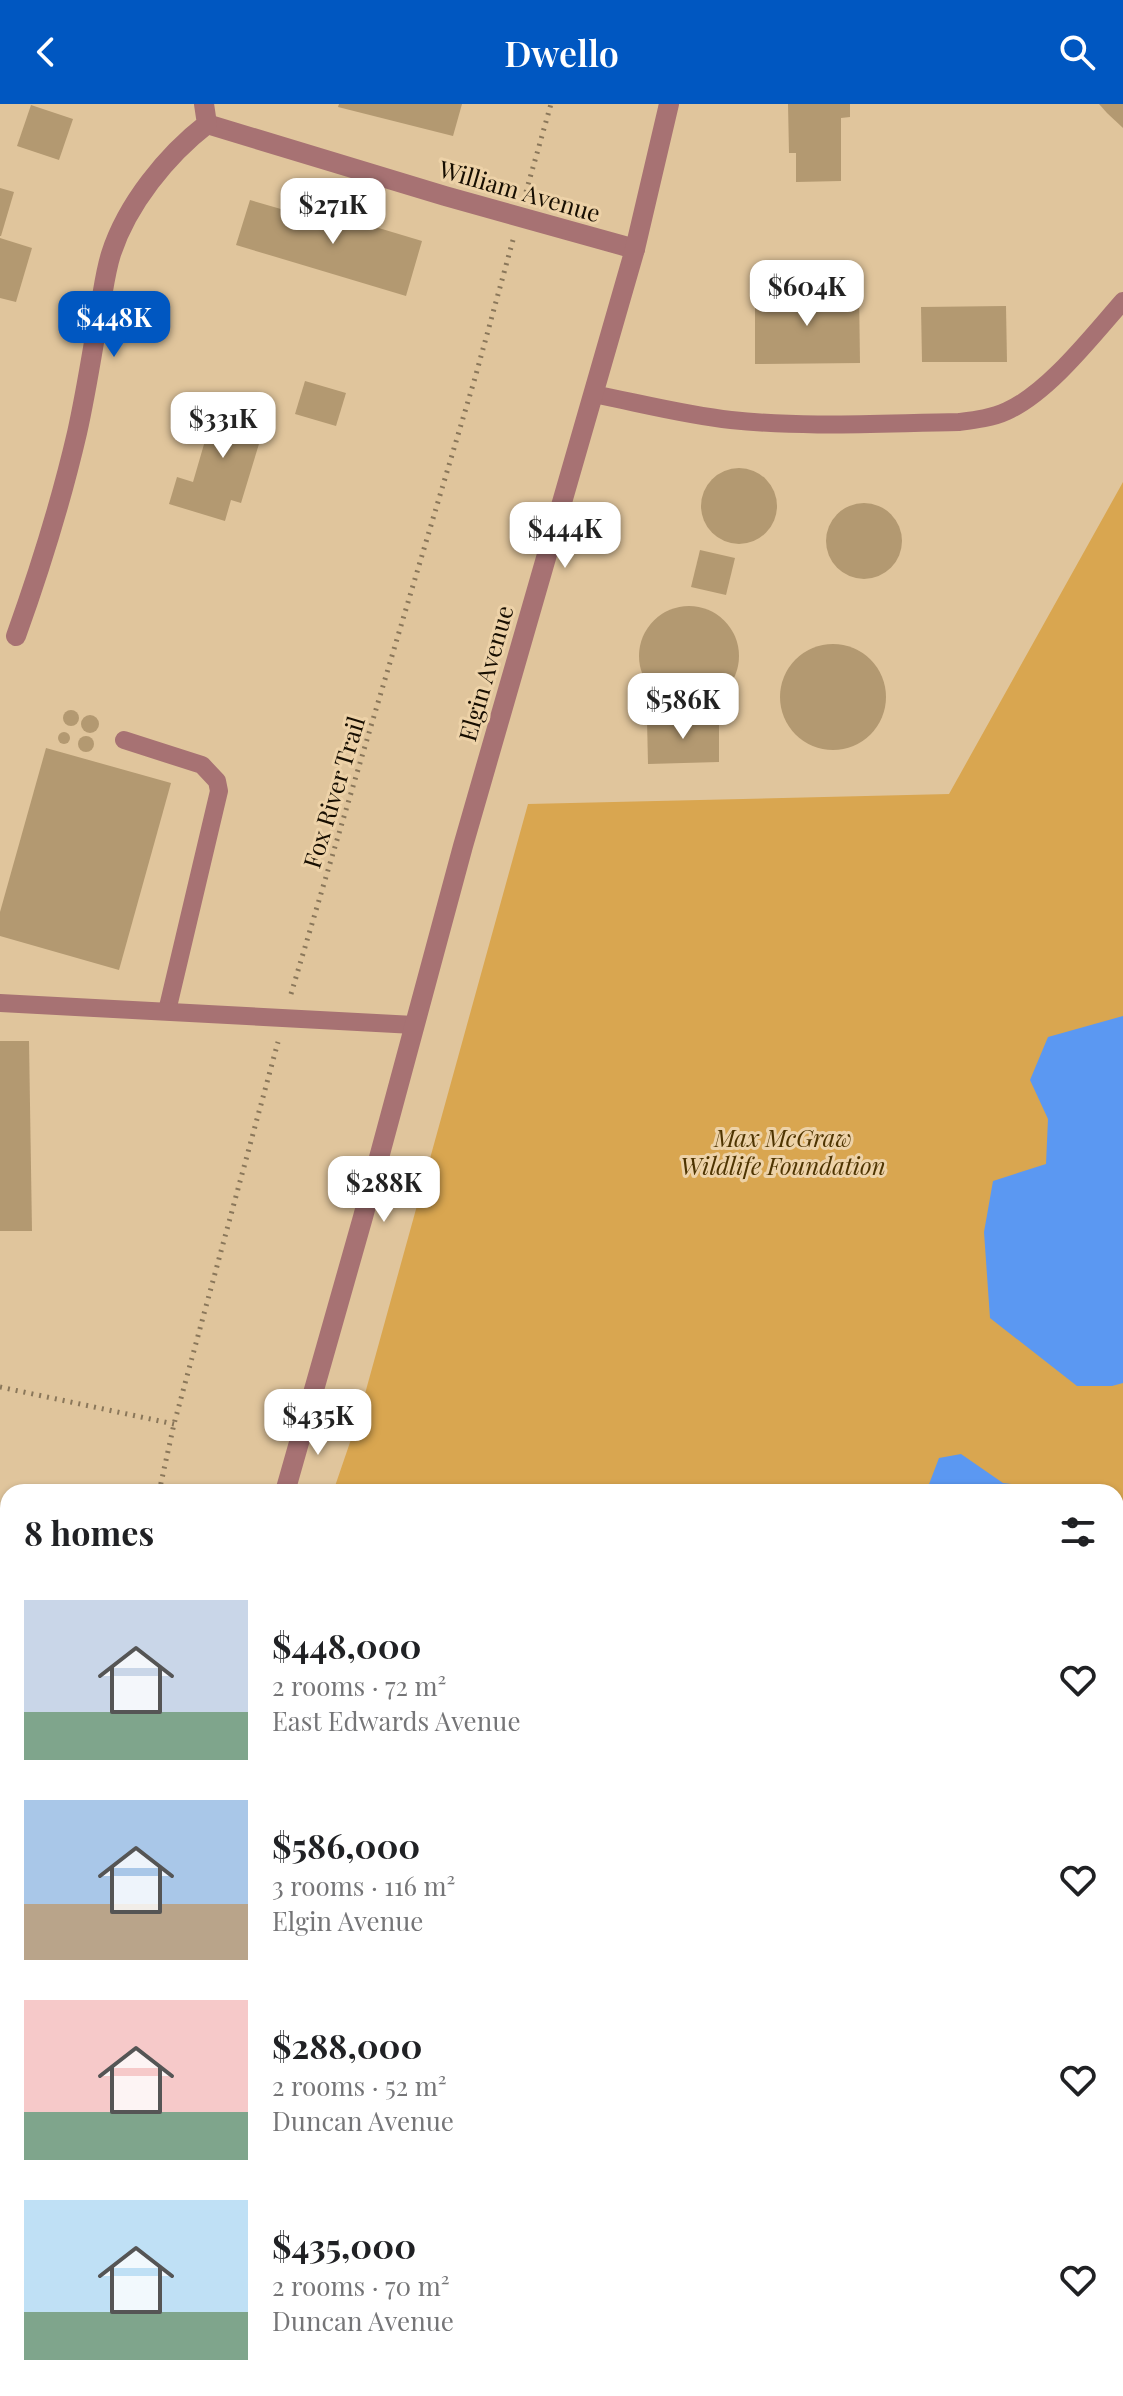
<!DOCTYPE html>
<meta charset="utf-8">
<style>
:root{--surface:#fff;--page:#f6f6f6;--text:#202124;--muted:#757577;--accent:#0057c1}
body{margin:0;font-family:"Playfair Display",serif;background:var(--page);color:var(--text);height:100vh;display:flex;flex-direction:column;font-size:30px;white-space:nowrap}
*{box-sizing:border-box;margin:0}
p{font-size:26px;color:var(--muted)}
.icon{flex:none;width:44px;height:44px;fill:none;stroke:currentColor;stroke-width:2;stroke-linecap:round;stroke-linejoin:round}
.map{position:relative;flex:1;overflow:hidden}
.panel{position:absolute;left:0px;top:1380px;width:1124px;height:912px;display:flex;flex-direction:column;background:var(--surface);border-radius:24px 24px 0 0;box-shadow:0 2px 6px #0004}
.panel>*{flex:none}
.price{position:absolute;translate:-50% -68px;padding:0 18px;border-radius:16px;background:#fff;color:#222;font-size:26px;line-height:52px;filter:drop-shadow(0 2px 4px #0008)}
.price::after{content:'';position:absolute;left:50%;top:48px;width:24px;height:18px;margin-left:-12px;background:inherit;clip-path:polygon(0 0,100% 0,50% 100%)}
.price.on{background:var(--accent);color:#fff}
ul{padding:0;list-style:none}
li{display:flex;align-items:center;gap:24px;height:200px;padding:0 24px}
li span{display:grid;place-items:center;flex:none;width:224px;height:160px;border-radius:0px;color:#555}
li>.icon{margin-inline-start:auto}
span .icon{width:96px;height:96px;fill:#fffc;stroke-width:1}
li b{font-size:34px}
h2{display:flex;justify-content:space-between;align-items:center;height:96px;padding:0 24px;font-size:34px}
header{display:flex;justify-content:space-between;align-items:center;height:104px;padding:0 24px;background:var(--accent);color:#fff;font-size:36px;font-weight:600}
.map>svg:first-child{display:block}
</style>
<header><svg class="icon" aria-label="back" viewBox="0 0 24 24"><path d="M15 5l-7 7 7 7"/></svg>Dwello<svg class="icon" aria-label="search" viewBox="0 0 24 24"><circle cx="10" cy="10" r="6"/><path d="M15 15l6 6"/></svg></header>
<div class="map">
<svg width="1123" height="2292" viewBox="0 0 1123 2292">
<rect width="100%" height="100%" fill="#e0c59c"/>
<polygon fill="#d9a650" points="1123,378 1123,2292 227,2292 227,2284 1116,2284 1116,1388 333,1388 358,1315 528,700 949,690"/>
<g fill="#5b98f2">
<polygon points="1123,912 1123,1279 1112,1282 1077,1282 990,1214 984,1128 993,1077 1046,1060 1048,1015 1030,976 1048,933"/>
<polygon points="961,1350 1003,1379 1029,1382 1036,1388 926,1388 939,1354"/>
</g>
<g fill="#b39971">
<polygon points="339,0 462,0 453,32 338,3"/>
<polygon points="788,0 850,0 850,13 841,14 841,77 796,78 796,49 789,49"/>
<polygon points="1099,0 1123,0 1123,24 1107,9"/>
<polygon points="31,1 73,15 59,56 17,42"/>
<polygon points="0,84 14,88 1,132 0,132"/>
<polygon points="250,96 319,116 322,107 422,137 406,192 236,141"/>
<polygon points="0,134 32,144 16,198 0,194"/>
<polygon points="859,187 860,259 755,260 755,188"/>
<polygon points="1006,202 1007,258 922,258 921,203"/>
<polygon points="305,277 346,289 336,322 295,310"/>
<polygon points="218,292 269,307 241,399 231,396 225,417 169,400 177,373 193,378"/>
<circle cx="739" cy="402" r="38"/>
<circle cx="864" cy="437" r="38"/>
<polygon points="700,446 735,454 726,491 691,483"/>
<circle cx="689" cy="552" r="50"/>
<circle cx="833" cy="593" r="53"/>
<circle cx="71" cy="614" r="8"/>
<circle cx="90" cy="620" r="9"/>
<polygon points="719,615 719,658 648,660 647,616"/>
<circle cx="64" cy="634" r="6"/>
<circle cx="86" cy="640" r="8"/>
<polygon points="46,644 171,679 119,866 0,832 0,808"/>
<polygon points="0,937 29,937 32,1127 0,1127"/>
</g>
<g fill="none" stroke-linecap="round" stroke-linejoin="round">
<g stroke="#8a775a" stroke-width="5" stroke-dasharray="2 6" stroke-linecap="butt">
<polyline points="526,88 551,0"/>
<polyline points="291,890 475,274 513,136"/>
<polyline points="0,1283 174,1320"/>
<polyline points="159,1388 174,1320 278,938"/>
<polyline points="79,2292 80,2284"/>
</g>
<g stroke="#a77273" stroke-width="18">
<path d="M 593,290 C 639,299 685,311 731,316 C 806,324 883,319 959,318 C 975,316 992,314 1007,307 C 1049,288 1092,232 1123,197"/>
<polyline points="124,636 202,661 217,677 219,687 167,907"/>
<polyline points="0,899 414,921"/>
</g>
<g stroke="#a77273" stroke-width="20">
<polyline points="207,20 445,92 635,145"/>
<path d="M 16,532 C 40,465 61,398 77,329 C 86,289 92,249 99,209 C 103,189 105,169 111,150 C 127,100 167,51 207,20 L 204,0"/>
<polyline points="0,1710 8,1640"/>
</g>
<g stroke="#a77273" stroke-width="20">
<polyline points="285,1388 363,1113 463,742 635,145 669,0"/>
<polyline points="185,2292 185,2284"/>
</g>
</g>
<g text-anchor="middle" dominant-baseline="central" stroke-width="6" stroke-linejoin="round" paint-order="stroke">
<g font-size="24" fill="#170e01" stroke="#edd2a8">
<text transform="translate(520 86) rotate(16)">William Avenue</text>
<text transform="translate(485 569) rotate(-74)">Elgin Avenue</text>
<text transform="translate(333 688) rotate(-73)">Fox River Trail</text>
</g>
<g font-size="24" font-style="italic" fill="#4e3401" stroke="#edd2a8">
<text x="783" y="1033">Max McGraw<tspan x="783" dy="28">Wildlife Foundation</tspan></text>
</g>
</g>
</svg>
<b class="price" style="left:333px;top:142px">$271K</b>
<b class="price" style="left:807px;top:224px">$604K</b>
<b class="price on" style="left:114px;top:255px">$448K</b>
<b class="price" style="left:223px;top:356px">$331K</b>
<b class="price" style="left:565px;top:466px">$444K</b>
<b class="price" style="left:683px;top:637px">$586K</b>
<b class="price" style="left:384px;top:1120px">$288K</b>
<b class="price" style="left:318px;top:1353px">$435K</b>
<section class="panel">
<h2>8 homes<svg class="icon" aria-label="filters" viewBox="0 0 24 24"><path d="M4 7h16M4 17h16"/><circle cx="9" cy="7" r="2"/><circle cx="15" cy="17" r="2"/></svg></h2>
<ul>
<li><span style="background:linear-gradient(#c9d6e8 70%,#7fa58c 0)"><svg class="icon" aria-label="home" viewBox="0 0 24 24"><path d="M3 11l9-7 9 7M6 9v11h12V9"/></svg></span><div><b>$448,000</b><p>2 rooms · 72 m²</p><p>East Edwards Avenue</p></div><svg class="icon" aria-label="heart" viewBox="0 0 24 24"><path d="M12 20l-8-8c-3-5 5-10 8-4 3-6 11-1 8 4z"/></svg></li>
<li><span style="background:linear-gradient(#a9c7e8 65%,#b9a48a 0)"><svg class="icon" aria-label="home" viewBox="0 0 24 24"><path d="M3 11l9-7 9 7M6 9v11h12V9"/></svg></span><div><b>$586,000</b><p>3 rooms · 116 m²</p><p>Elgin Avenue</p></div><svg class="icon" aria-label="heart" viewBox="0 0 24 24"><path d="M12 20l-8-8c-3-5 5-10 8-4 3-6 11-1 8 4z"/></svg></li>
<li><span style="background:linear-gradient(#f6c9c9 70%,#7fa58c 0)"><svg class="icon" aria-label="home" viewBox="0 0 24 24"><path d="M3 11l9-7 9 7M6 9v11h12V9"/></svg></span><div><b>$288,000</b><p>2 rooms · 52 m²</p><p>Duncan Avenue</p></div><svg class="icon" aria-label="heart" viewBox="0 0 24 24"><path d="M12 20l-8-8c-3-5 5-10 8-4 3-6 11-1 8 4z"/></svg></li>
<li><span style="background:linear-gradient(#bfe0f5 70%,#7fa58c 0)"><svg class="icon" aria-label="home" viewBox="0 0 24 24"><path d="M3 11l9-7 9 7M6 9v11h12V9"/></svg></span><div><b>$435,000</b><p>2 rooms · 70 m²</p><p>Duncan Avenue</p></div><svg class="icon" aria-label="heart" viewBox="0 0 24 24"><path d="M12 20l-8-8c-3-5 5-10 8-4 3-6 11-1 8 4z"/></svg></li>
</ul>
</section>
</div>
